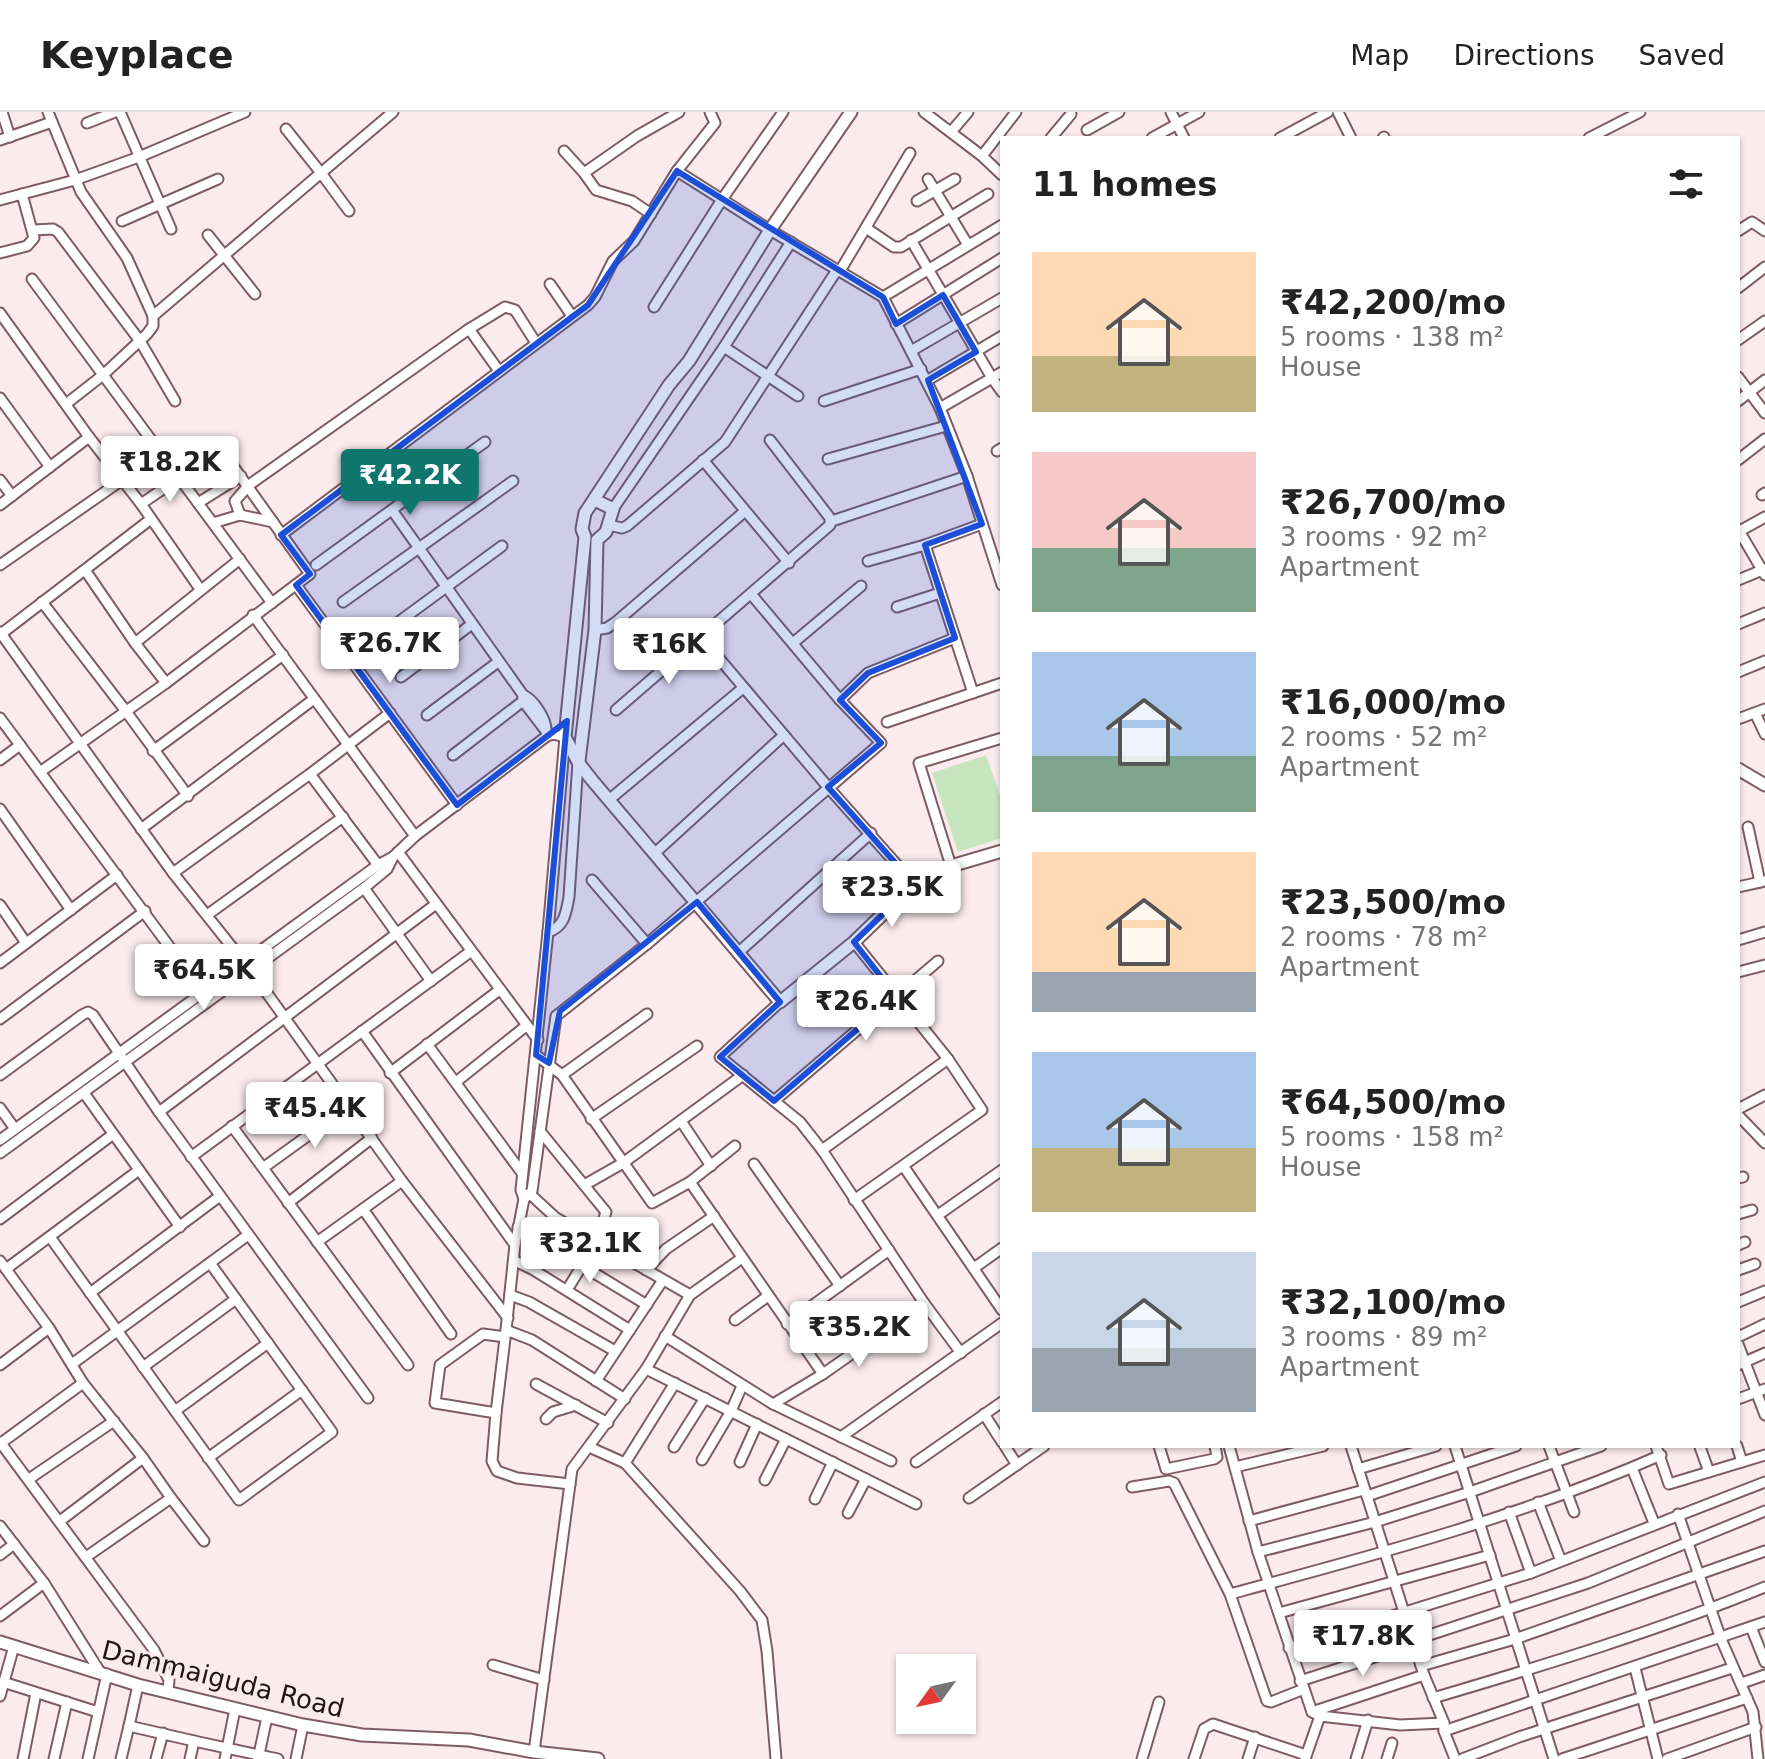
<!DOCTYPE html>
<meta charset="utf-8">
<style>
:root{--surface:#fff;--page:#f2f2f2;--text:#222;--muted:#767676;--line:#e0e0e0;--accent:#0f766e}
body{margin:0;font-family:"DejaVu Sans",sans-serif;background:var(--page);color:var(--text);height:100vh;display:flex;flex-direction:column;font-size:30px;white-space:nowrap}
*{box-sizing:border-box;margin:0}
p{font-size:26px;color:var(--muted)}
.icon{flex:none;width:44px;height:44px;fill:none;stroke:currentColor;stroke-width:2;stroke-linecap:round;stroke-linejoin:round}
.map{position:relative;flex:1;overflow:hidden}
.drawer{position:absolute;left:1000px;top:24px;width:740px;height:1312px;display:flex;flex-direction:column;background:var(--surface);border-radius:0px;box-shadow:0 2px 6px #0004}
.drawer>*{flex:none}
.needle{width:52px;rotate:237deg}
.tools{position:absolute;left:896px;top:1542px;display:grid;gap:16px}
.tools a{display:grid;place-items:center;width:80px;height:80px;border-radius:0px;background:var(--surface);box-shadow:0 2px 6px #0004;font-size:40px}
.price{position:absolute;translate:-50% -68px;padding:0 18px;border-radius:8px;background:#fff;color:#222;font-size:26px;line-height:52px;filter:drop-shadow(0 2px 4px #0008)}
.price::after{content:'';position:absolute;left:50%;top:48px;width:24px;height:18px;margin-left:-12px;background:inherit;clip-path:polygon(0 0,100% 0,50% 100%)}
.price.active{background:var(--accent);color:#fff}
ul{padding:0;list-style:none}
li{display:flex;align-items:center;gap:24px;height:200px;padding:0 32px}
li span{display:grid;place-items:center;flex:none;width:224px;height:160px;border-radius:0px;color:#555}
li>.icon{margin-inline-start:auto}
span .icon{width:96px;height:96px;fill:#fffc;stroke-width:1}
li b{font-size:34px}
h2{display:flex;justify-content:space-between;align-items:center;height:96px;padding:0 32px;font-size:34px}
header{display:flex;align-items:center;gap:48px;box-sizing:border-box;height:112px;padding:0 40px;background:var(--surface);border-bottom:2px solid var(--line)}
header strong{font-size:38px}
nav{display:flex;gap:44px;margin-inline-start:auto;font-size:28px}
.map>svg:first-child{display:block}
</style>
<header>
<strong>Keyplace</strong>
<nav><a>Map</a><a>Directions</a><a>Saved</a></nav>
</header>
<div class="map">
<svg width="1765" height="1647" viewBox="0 0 1765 1647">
<rect width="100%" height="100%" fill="#fbebee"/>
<polygon fill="#c7e6be" points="986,643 1002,689 1002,726 958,740 932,661"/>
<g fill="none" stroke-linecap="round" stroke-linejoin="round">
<g stroke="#7d5d63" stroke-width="13">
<g id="minor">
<polyline points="2,0 10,25"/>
<polyline points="48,0 81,80 127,146 153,204 153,214 147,222 103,263 66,292"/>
<polyline points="120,0 171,117"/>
<polyline points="924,0 982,44 1002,63"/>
<polyline points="1171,0 1184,26"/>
<polyline points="1338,0 1351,26"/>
<polyline points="87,11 115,0"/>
<polyline points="1087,18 1119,0"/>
<polyline points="951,20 968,0"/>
<polyline points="1051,26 1071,2"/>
<polyline points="1152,26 1199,0"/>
<polyline points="1280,26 1328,0"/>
<polyline points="1383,26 1384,25"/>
<polyline points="1589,26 1640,0"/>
<polyline points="0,28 52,10"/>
<polyline points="564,39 584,61"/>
<polyline points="982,44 1016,0"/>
<polyline points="677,59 770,118 883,185 940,296 967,364 1002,473"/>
<polyline points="928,67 968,133"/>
<polyline points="0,88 75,68 139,45 245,0"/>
<polyline points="917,89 955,67"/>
<polyline points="349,99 321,61 393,0"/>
<polyline points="651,102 632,89 596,78 584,61 637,24 679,0"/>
<polyline points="122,109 218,67"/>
<polyline points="866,116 894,135 901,135 988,82"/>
<polyline points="34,118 53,117 58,120 140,229 175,289"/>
<polyline points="1738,119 1752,110 1765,119"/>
<polyline points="208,123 255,182"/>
<polyline points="911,128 992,266 1002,260"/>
<polyline points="0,141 27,134 34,126 22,82"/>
<polyline points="840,159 910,41"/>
<polyline points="32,167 272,491"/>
<polyline points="550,172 572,204"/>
<polyline points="1738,176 1765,155"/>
<polyline points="883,185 1002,113"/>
<polyline points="654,195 723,86 783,0"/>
<polyline points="0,201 89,325 141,392 200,477"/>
<polyline points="153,204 321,61 286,17"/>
<polyline points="896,212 1002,146"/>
<polyline points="469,217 499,259"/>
<polyline points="1738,228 1765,209"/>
<polyline points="724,235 798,284"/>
<polyline points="911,239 1002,186"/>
<polyline points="1738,265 1765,301"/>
<polyline points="928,268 1002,224"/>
<polyline points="0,286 50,355"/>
<polyline points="824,289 921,257"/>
<polyline points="1738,289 1765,268"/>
<polyline points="940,296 992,266 1002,280"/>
<polyline points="997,339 1002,336"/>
<polyline points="828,347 946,314"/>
<polyline points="703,348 789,451"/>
<polyline points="1738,348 1765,327"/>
<polyline points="0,368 12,384"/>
<polyline points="1762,383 1765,381"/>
<polyline points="198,391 241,364"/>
<polyline points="141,392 179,366"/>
<polyline points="0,393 89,325"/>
<polyline points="613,397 724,235 791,130"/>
<polyline points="392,398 523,583"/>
<polyline points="240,403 235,389 249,373 469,217 505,195 515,198 536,231"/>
<polyline points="832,409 967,364"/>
<polyline points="213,411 240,403 273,410"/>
<polyline points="608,413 622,416 627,414 725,330 837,158"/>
<polyline points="1738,417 1765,463"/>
<polyline points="1738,420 1765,405"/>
<polyline points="281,423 588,193 595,185 613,149 634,129 677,59 715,11 710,0"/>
<polyline points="925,433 973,581"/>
<polyline points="868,449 925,433 982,412"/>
<polyline points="0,453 122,368"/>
<polyline points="316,453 485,330"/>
<polyline points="85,458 135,531 166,571"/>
<polyline points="1738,468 1765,457"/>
<polyline points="296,473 457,693"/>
<polyline points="42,490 125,598 188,684"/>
<polyline points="343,490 513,369"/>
<polyline points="897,495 940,481"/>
<polyline points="253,503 415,724"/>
<polyline points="1738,512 1765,501"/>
<polyline points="595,518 607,516 616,510 744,400"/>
<polyline points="0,520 173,761 251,859 402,1069 508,1206"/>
<polyline points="1,522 151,407"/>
<polyline points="701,525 828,675 914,772"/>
<polyline points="135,531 240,447"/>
<polyline points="370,531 502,434"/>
<polyline points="793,531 861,474"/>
<polyline points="1738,560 1765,549"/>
<polyline points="401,565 472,512"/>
<polyline points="840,588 868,561 955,526"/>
<polyline points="616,598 830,413 830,406 770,328"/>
<polyline points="1755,601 1765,622"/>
<polyline points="427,603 498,550"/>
<polyline points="0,606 203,880"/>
<polyline points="1738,607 1765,597"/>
<polyline points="887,610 1002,571"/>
<path d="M 546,618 C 546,606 533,587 523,583 L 523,589 L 549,623"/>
<polyline points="153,639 283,543"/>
<polyline points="453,643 523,589"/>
<polyline points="0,648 20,633"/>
<polyline points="40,660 166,571 310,462 218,333"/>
<polyline points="310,662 378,753"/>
<polyline points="610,687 743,576"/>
<polyline points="0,697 71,798"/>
<polyline points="1748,715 1760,770"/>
<polyline points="141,717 314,587"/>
<polyline points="398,740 538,928"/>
<polyline points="655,741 784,623"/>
<polyline points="951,754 919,651 1002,626"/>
<polyline points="173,761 310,662 390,601"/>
<polyline points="592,768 647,832"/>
<polyline points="1738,775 1765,769"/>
<polyline points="364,776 431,869"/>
<polyline points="0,793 26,831"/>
<polyline points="207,803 343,705"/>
<path d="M 548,820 C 565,815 566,800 569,785 L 578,650"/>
<polyline points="1738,828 1765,820"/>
<polyline points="854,830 948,947 982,998 854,1088"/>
<polyline points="740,839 871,721"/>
<polyline points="0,851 117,763"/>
<polyline points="1738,860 1765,853"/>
<polyline points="780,890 720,945 800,1010 822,1038 924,1191 961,1241"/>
<polyline points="0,907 145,799"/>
<polyline points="362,919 515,1133"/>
<polyline points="427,932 522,1061"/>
<polyline points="536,943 562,963 652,1091 690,1070 735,1034"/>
<polyline points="390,961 498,879"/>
<polyline points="0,963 82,903 88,900 93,903 159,1000 368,1286"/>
<polyline points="562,963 647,902"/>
<polyline points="456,970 526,914"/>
<polyline points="84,981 180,1115"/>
<polyline points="774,989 938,849"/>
<polyline points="0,996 15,1017"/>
<polyline points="1738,997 1765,983"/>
<polyline points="159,1000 436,792"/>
<polyline points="1738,1003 1765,1031"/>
<polyline points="591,1007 697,934"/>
<polyline points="681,1009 711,1054"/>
<polyline points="232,1014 408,1253"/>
<polyline points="540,1019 606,1100 597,1129 567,1178"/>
<polyline points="0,1028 378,753 393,745"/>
<polyline points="822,1038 948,947"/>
<polyline points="0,1041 364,776 387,757 393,745 415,724 547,624 553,622 565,625 548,820 521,1078 524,1087 515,1133 506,1218"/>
<polyline points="191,1045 470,840"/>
<polyline points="754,1052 840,1174"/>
<polyline points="904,1055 1002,1198"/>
<polyline points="263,1056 349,994"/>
<polyline points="1738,1066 1743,1065"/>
<polyline points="690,1070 823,1262"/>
<polyline points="586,1072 623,1051 743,963"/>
<polyline points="530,1082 556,1106 690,1183"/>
<polyline points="524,1087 532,1079 556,904 647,832 881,631 840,588 751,482"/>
<polyline points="288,1091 372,1026"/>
<polyline points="363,1097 451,1222"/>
<polyline points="1738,1102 1752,1098"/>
<polyline points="938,1103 1002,1058"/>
<polyline points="0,1107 112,1023"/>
<polyline points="518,1115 647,1193"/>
<polyline points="50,1125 239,1388 332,1320 210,1151"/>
<polyline points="317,1130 402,1069"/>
<polyline points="1738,1133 1745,1130"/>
<polyline points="0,1149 49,1216 83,1271 143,1346 171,1386 86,1445"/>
<polyline points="515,1149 532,1157 630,1218"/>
<polyline points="974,1156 1002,1136"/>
<polyline points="6,1157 139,1058"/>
<polyline points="646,1158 666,1137 714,1104"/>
<polyline points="1738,1158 1755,1152"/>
<polyline points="90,1181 220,1084"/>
<polyline points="510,1183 529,1190 615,1239"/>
<polyline points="1738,1190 1765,1179"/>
<polyline points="735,1208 768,1184"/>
<polyline points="787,1212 889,1138"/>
<polyline points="665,1224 773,1292 891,1349"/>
<polyline points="505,1225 483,1222 440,1253 435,1291 496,1301 506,1218 532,1228 625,1287"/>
<polyline points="1738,1225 1765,1212"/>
<polyline points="1738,1232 1765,1303"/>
<polyline points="72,1252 248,1123"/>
<polyline points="0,1253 49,1216"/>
<polyline points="1738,1253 1765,1241"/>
<polyline points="143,1255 236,1187"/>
<polyline points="646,1257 916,1392"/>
<polyline points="596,1269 663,1168"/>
<polyline points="536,1272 608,1311"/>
<polyline points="1738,1287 1765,1277"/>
<polyline points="773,1292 823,1262 924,1191"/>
<polyline points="175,1299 268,1231"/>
<polyline points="496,1301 492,1349 497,1359 517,1366 570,1372"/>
<polyline points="984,1302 1002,1330"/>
<polyline points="546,1307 553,1300 576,1293"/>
<polyline points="841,1325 1002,1211"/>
<polyline points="0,1330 154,1538 169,1568 168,1579"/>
<polyline points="1,1331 83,1271"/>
<polyline points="1005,1334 1017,1353"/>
<polyline points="1159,1334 1166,1357 1214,1347 1217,1345 1215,1334"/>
<polyline points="1229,1334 1258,1440 1312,1600 1320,1604 1400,1613 1444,1611"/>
<polyline points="1351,1334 1424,1563 1444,1611 1444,1619 1455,1647"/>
<polyline points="1455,1334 1554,1647"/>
<polyline points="1549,1334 1574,1400"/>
<polyline points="1656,1334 1669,1372 1765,1343"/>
<polyline points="1737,1334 1742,1350"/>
<polyline points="589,1335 625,1351 740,1479 762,1508 767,1539 776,1647"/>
<polyline points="674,1335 705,1286"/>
<polyline points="1700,1335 1709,1360"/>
<polyline points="208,1346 302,1278"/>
<polyline points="702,1348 731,1299 742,1274"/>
<polyline points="740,1350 757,1312"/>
<polyline points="916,1350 1002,1290"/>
<polyline points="625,1351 675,1271"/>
<polyline points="1235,1355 1323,1334"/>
<polyline points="1632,1356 1654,1411"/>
<polyline points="1358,1357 1436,1334"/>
<polyline points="29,1367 114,1309"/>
<polyline points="765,1368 786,1327"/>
<polyline points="1132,1375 1169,1369 1174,1371 1230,1482 1267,1589 1271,1590 1304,1577"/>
<polyline points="1367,1384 1516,1334"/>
<polyline points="171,1386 204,1429"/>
<polyline points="969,1386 1044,1334"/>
<polyline points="815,1387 833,1350"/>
<polyline points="1538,1390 1561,1449"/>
<polyline points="1509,1400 1531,1461"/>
<polyline points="848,1401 866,1367"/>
<polyline points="1678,1402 1721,1527 1753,1600 1758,1647"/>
<polyline points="60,1409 143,1346"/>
<polyline points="1249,1409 1364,1378"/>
<polyline points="0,1414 44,1471 100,1560"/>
<polyline points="1258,1440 1375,1410 1470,1380 1601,1334"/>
<polyline points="0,1443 14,1432"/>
<path d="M 1230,1482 C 1375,1443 1523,1404 1661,1343"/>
<polyline points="1279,1501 1490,1443"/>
<polyline points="0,1504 44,1471"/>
<polyline points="1751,1515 1765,1550"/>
<polyline points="1414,1528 1588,1471 1765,1399"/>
<polyline points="1289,1536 1531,1461 1765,1370"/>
<polyline points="493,1553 544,1568"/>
<polyline points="1421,1554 1515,1527 1765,1439"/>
<polyline points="1635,1556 1658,1647"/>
<polyline points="1300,1569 1415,1532"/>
<polyline points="3,1570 98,1600"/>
<polyline points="1742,1571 1765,1563"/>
<polyline points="0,1584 14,1534"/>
<path d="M 1433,1586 C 1545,1553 1657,1519 1765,1475"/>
<polyline points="1312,1600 1424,1563"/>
<polyline points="129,1614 138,1573"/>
<polyline points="1444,1619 1765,1510"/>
<polyline points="534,1640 572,1357 646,1257 690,1183 742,1146"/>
<polyline points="23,1647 36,1581"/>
<polyline points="54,1647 67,1590"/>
<polyline points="88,1647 107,1562"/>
<polyline points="121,1647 129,1614 194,1629"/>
<polyline points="156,1647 163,1621"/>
<polyline points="190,1647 194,1629 278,1647"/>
<polyline points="225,1647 235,1597"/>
<polyline points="258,1647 267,1605"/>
<polyline points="296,1647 303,1613"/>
<polyline points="1142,1647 1159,1590"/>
<polyline points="1194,1647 1204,1617 1213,1612 1306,1643"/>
<polyline points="1248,1647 1255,1625"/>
<polyline points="1305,1647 1320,1604"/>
<polyline points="1356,1647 1368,1608"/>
<polyline points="1387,1647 1392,1631"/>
<polyline points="1462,1647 1519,1625 1732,1556"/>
<polyline points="1562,1647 1747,1586"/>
<polyline points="1667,1647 1756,1615"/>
</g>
</g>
<g stroke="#7d5d63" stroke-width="15">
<g id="tertiary">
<polyline points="851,0 770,118 689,249 669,273 585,401 582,417 585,425 565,625 578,650 592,668 780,890 854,830 914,772 951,754 1002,739"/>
<polyline points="579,649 595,518 597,428 606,420 613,397 595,388"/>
<polyline points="1738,657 1765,673"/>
<polyline points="0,1530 138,1573 303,1613 362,1623 469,1628 534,1640 598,1647"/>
</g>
</g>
<use href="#minor" stroke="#fff" stroke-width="9"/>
<use href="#tertiary" stroke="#fff" stroke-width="11"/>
</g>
<path fill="#1d4ed8" fill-opacity="0.2" stroke="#1d4ed8" stroke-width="6" stroke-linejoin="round" d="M 677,59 L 883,185 L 896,212 L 943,183 L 976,240 L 928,268 L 982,412 L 925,433 L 955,526 L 868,561 L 840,588 L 881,631 L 828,675 L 914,772 L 854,830 L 896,884 L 774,989 L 720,945 L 780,890 L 697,790 L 560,899 L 549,951 L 536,943 L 567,609 L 457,693 L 296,473 L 310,462 L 281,423 L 588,193 Z"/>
<g text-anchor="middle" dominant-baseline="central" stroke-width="6" stroke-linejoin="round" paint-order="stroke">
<g font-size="26" fill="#211417" stroke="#fbebee">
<text transform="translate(223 1567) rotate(14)">Dammaiguda Road</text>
</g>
</g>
</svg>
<div class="tools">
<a><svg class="needle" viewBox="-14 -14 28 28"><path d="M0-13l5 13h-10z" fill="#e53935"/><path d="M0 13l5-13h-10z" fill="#767676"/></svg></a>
</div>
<b class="price" style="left:170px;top:392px">₹18.2K</b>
<b class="price active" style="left:410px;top:405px">₹42.2K</b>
<b class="price" style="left:390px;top:573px">₹26.7K</b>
<b class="price" style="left:669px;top:574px">₹16K</b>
<b class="price" style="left:892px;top:817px">₹23.5K</b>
<b class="price" style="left:204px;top:900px">₹64.5K</b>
<b class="price" style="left:866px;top:931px">₹26.4K</b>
<b class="price" style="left:315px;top:1038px">₹45.4K</b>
<b class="price" style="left:590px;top:1173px">₹32.1K</b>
<b class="price" style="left:859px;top:1257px">₹35.2K</b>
<b class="price" style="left:1363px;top:1566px">₹17.8K</b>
<section class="drawer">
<h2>11 homes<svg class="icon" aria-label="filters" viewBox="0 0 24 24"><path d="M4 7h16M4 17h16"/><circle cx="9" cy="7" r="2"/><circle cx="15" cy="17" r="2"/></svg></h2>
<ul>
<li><span style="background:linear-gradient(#ffd9b3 65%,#c2b280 0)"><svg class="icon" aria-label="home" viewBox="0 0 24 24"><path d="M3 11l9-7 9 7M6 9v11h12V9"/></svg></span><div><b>₹42,200/mo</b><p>5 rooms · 138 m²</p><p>House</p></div></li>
<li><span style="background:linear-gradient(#f6c9c9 60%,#7fa58c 0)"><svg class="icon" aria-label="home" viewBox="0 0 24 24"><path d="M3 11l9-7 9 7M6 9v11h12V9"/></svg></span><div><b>₹26,700/mo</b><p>3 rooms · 92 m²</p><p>Apartment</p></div></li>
<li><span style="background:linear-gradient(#a9c7e8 65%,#7fa58c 0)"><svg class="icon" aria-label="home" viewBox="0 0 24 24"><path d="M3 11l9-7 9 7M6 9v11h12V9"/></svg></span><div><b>₹16,000/mo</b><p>2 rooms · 52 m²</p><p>Apartment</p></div></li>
<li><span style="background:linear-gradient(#ffd9b3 75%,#9aa5b1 0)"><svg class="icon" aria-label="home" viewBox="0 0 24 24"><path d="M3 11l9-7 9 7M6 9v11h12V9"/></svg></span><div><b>₹23,500/mo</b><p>2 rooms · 78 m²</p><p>Apartment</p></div></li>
<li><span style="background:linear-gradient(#a9c7e8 60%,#c2b280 0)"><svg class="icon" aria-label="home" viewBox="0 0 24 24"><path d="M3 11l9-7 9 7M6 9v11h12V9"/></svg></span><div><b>₹64,500/mo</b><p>5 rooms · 158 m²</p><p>House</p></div></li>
<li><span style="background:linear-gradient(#c9d6e8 60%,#9aa5b1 0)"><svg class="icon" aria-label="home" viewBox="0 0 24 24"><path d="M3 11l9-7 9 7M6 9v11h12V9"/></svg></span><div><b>₹32,100/mo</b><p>3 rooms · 89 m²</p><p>Apartment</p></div></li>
</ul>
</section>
</div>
